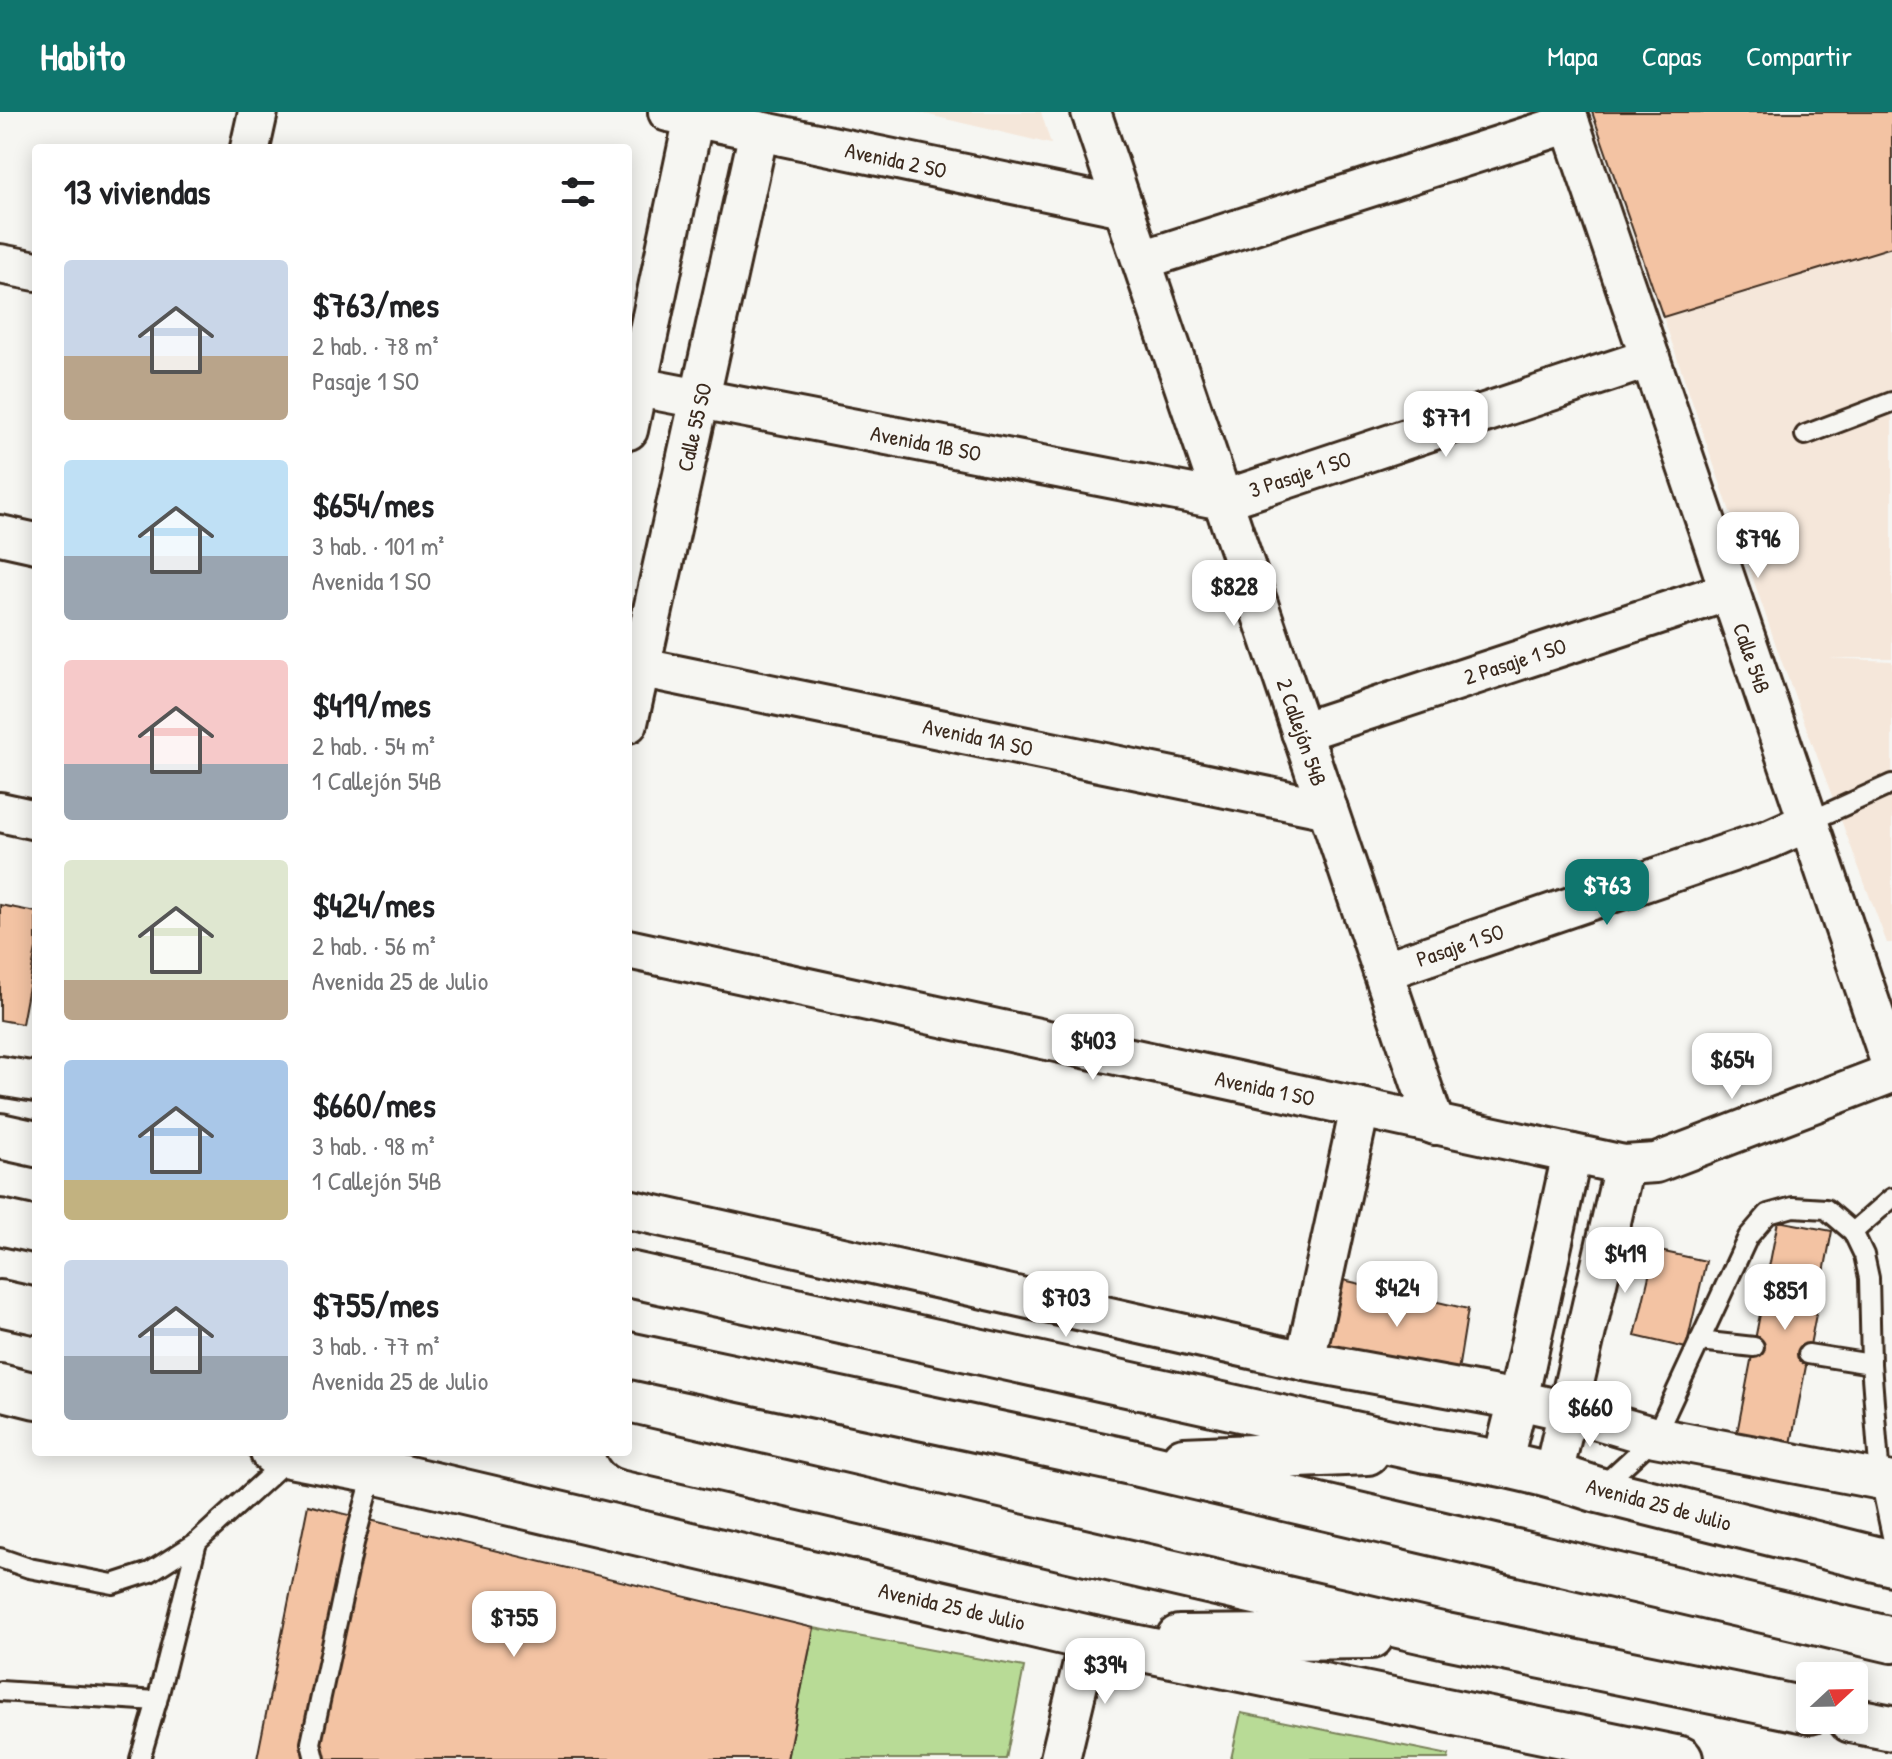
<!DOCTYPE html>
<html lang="es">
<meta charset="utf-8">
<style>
:root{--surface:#fff;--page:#f2f2f2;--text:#202124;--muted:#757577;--accent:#0f766e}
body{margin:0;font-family:"Patrick Hand",sans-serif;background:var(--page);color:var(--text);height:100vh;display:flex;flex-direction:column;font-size:30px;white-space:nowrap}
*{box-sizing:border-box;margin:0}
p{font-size:26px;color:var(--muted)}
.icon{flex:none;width:44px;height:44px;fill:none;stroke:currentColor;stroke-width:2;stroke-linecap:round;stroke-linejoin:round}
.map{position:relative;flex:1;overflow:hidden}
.details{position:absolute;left:32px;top:32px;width:600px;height:1312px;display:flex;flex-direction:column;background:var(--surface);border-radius:8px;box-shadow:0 4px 20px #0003}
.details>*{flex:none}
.needle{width:52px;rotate:68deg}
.controls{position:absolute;left:1796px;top:1550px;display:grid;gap:16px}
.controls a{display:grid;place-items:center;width:72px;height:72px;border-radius:8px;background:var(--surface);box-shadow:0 4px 20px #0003;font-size:40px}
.price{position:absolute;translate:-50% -68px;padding:0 18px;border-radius:16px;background:#fff;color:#222;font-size:26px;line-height:52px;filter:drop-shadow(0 2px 4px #0008)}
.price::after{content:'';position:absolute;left:50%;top:48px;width:24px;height:18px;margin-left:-12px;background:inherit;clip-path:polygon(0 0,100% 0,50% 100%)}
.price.selected{background:var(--accent);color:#fff}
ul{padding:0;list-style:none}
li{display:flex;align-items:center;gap:24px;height:200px;padding:0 32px}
li span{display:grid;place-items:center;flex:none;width:224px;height:160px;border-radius:8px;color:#555}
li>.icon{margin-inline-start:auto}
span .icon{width:96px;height:96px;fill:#fffc;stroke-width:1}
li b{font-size:34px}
h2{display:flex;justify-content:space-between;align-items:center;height:96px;padding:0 32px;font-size:34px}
header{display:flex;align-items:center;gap:48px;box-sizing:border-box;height:112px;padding:0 40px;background:var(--accent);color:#fff}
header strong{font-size:38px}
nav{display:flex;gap:44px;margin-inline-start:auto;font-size:28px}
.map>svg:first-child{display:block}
</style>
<header>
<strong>Habito</strong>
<nav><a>Mapa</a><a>Capas</a><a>Compartir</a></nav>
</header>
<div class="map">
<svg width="1892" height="1647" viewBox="0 0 1892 1647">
<rect width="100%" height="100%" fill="#f6f6f2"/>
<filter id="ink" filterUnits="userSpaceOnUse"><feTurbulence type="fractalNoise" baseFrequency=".0125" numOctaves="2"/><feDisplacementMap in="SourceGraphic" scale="16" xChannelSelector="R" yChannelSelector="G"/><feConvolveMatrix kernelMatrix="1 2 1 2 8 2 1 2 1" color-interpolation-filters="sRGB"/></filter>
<g filter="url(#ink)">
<g fill="#f5e7da">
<polygon points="916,0 1041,0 1051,32"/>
<polygon points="1892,135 1892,546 1828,546 1892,549 1892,831 1887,831 1780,545 1663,205"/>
</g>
<g fill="#b8db96" stroke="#7a825a" stroke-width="2">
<polygon points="814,1516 1024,1555 1006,1647 787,1647"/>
<polygon points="1241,1601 1449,1643 1448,1647 1231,1647"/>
</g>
<g fill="#f3c3a3" stroke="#3b2a1e" stroke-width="2">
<polygon points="1592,0 1892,0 1892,135 1663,205"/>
<polygon points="0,793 36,800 36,837 22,912 0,908"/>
<polygon points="1778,1109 1832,1119 1791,1332 1737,1321"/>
<polygon points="1655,1138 1706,1149 1686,1236 1635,1224"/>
<polygon points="1339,1167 1468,1197 1457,1265 1326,1239"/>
<polygon points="308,1393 814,1516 787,1647 257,1647"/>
</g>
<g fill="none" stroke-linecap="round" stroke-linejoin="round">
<g stroke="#3b2a1e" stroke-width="24">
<g id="lane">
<polyline points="1805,323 1892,290"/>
<polyline points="1808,710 1892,672"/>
<polyline points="1853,1120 1892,1086"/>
<polyline points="1699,1229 1754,1235"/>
<polyline points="1808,1242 1871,1252"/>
<polyline points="1600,1376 1655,1325 1748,1125 1768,1102 1793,1095 1826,1097 1853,1120 1864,1143 1869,1166 1871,1252 1880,1367 1892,1424"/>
<polyline points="0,1446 29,1456 113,1472 150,1460 197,1430 287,1348"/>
<polyline points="0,1579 157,1589 197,1430"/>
<polyline points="140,1647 157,1589"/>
<polyline points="315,1647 311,1631 354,1431 374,1359"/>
</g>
</g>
<g stroke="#3b2a1e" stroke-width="44">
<g id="street">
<polyline points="668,0 1123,95"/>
<polyline points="1091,0 1435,1013"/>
<polyline points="1566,0 1892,955"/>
<polyline points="250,36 258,0"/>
<polyline points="1142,148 1570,11"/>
<polyline points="0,152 36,159"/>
<polyline points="628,273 1223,388 1650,246"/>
<polyline points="628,318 694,5"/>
<polyline points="0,423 36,431"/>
<polyline points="628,553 1328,697"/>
<polyline points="628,611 759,19"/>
<polyline points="1301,620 1729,479"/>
<polyline points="0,700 36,708"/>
<polyline points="628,837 1624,1053 1656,1051 1892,961"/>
<polyline points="1383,859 1770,727 1808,710"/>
<polyline points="0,964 36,970"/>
<polyline points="628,1097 1305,1249 1518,1288 1567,1299 1655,1325 1892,1370"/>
<polyline points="1305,1249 1360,996"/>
<polyline points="1502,1351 1518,1288 1572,1042"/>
<polyline points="1553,1363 1624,1053"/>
<polyline points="1060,1647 1089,1526"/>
</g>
</g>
<g stroke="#3b2a1e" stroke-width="50">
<g id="primary">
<polyline points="0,1024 36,1032"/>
<polyline points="0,1110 36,1118"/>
<path d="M 628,1162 L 1426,1338 C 1487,1348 1539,1358 1598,1378 L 1892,1451"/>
<polyline points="0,1191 36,1199"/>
<polyline points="628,1243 1131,1350 1892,1528"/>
<polyline points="0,1275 36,1284"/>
<polyline points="628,1335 1446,1524 1810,1599"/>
<polyline points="273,1340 374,1359 1089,1526 1680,1647"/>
<polyline points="1184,1348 1367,1340"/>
<polyline points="1179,1526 1371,1524"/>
<polyline points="1851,1608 1892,1616"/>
</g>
</g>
<use href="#lane" stroke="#f6f6f2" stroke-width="18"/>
<use href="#street" stroke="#f6f6f2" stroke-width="38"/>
<use href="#primary" stroke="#f6f6f2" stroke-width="44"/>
</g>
</g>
<g text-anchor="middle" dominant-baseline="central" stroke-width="6" stroke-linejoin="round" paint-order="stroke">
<g font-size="22" fill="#3b2a1e" stroke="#f6f6f2">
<text transform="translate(896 48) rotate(12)">Avenida 2 SO</text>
<text transform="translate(694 315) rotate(-77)">Calle 55 SO</text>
<text transform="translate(926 331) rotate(11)">Avenida 1B SO</text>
<text transform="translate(1300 362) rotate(-18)">3 Pasaje 1 SO</text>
<text transform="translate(1752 546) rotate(71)">Calle 54B</text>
<text transform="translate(1515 549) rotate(-18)">2 Pasaje 1 SO</text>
<text transform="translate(1302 620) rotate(71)">2 Callejón 54B</text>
<text transform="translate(978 625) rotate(12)">Avenida 1A SO</text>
<text transform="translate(1460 833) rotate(-19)">Pasaje 1 SO</text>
<text transform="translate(1265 976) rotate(12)">Avenida 1 SO</text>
<text transform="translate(1659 1392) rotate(15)">Avenida 25 de Julio</text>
<text transform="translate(952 1494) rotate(13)">Avenida 25 de Julio</text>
</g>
</g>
</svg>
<div class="controls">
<a><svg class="needle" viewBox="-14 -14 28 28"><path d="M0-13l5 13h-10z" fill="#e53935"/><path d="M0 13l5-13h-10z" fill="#757577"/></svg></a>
</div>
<b class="price" style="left:1446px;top:347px">$771</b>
<b class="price" style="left:1758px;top:468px">$796</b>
<b class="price" style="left:1234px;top:516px">$828</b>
<b class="price selected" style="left:1607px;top:815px">$763</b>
<b class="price" style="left:1093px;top:970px">$403</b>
<b class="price" style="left:1732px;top:989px">$654</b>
<b class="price" style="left:1625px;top:1183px">$419</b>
<b class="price" style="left:1397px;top:1217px">$424</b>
<b class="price" style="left:1785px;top:1220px">$851</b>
<b class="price" style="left:1066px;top:1227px">$703</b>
<b class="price" style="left:1590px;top:1337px">$660</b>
<b class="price" style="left:514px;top:1547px">$755</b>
<b class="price" style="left:1105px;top:1594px">$394</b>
<section class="details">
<h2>13 viviendas<svg class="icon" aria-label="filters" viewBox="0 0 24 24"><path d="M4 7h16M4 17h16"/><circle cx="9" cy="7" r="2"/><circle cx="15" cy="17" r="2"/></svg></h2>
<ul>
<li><span style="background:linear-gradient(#c9d6e8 60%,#b9a48a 0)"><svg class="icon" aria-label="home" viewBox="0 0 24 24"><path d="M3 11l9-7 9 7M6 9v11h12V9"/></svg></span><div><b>$763/mes</b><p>2 hab. · 78 m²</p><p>Pasaje 1 SO</p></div></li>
<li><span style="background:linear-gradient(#bfe0f5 60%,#9aa5b1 0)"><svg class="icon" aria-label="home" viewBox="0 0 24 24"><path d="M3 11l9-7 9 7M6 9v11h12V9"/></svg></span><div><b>$654/mes</b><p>3 hab. · 101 m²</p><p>Avenida 1 SO</p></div></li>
<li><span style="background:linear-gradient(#f6c9c9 65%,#9aa5b1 0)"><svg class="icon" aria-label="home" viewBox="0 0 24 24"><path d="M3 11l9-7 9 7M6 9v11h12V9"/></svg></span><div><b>$419/mes</b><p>2 hab. · 54 m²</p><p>1 Callejón 54B</p></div></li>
<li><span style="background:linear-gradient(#dfe7d0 75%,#b9a48a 0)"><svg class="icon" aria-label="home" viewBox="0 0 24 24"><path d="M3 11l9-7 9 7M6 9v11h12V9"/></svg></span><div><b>$424/mes</b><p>2 hab. · 56 m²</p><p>Avenida 25 de Julio</p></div></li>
<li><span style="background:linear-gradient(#a9c7e8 75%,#c2b280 0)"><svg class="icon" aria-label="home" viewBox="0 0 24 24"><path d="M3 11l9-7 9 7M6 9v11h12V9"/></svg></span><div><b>$660/mes</b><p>3 hab. · 98 m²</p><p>1 Callejón 54B</p></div></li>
<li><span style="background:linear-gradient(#c9d6e8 60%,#9aa5b1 0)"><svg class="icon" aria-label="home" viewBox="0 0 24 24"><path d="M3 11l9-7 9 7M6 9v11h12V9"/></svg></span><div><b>$755/mes</b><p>3 hab. · 77 m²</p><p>Avenida 25 de Julio</p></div></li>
</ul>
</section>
</div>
